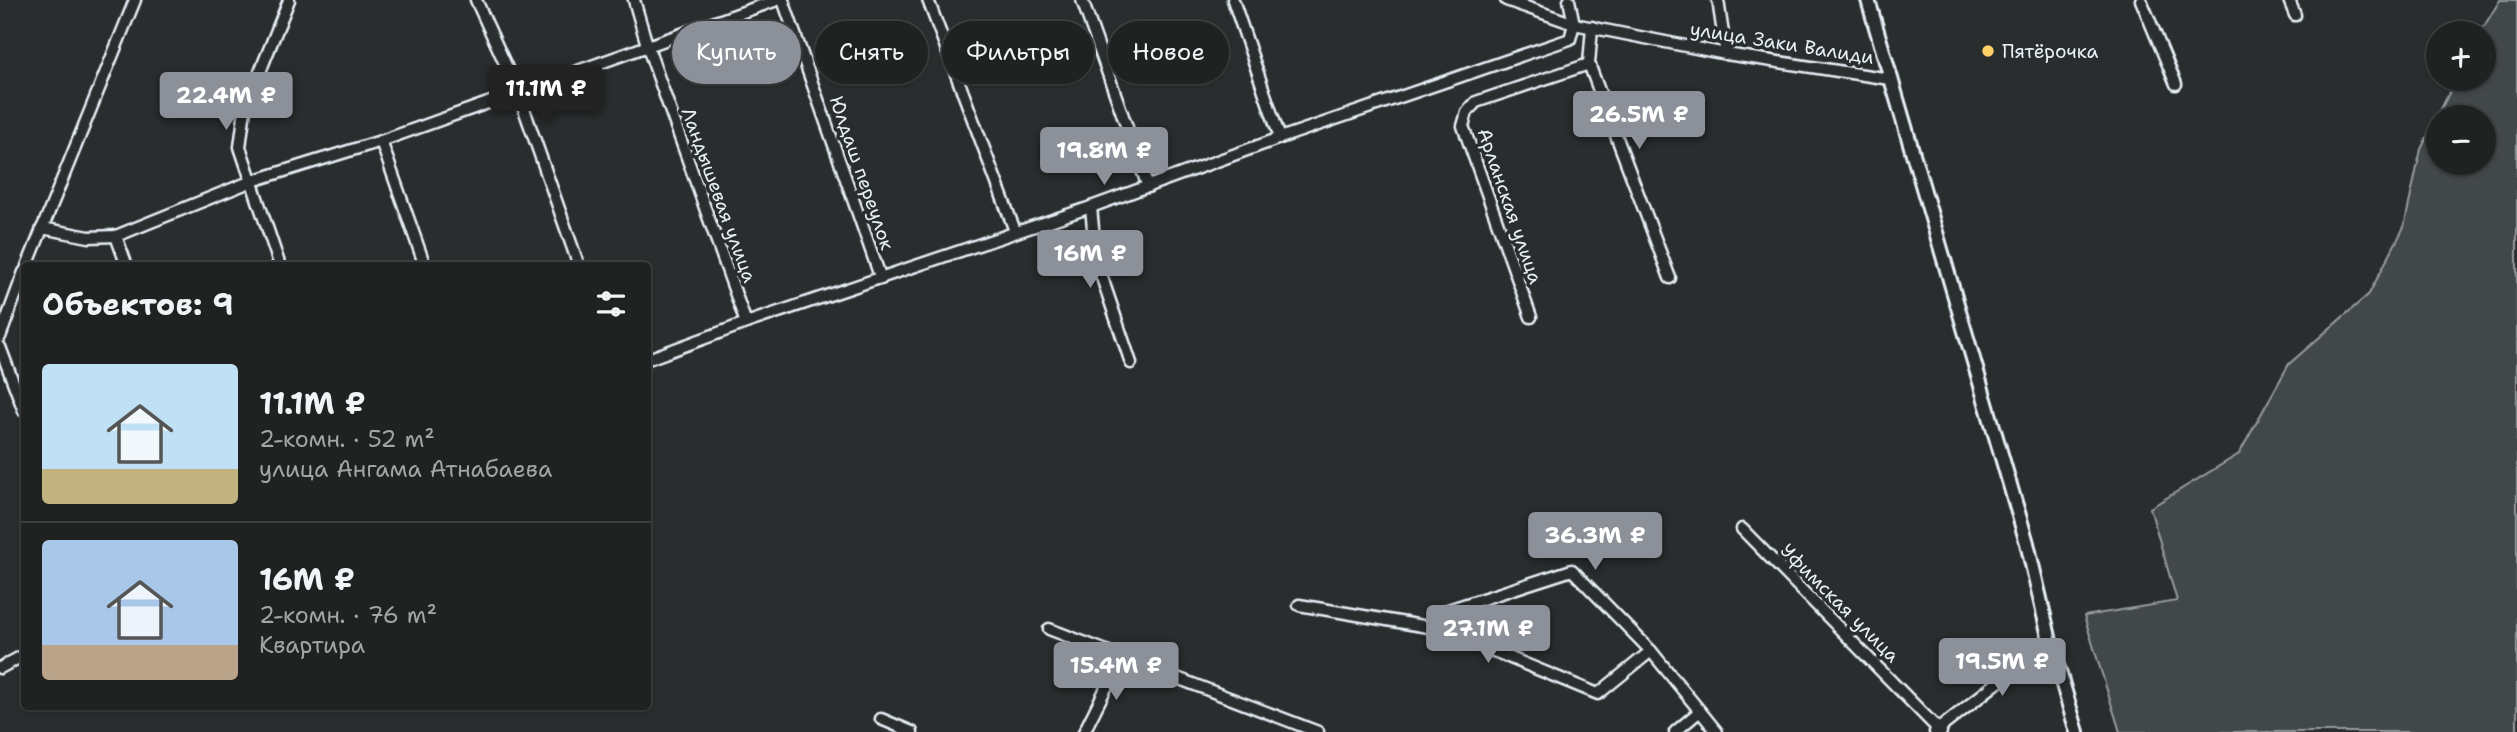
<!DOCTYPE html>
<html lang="ru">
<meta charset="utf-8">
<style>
:root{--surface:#202222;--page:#282a2a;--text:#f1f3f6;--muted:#a2a4a5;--line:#3d3f40;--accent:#8c9099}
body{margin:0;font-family:"Shantell Sans",sans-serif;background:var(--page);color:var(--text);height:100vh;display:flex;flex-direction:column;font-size:26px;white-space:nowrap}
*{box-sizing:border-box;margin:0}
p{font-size:23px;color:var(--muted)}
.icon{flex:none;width:38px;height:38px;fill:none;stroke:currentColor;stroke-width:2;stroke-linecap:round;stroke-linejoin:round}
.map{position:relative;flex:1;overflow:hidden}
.details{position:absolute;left:21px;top:262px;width:630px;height:448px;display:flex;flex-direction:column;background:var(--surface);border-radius:7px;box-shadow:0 2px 5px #0004,0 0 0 2px var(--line)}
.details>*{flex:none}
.hud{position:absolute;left:672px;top:21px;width:665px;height:63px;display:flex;gap:14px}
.fabs{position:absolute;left:2426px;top:21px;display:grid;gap:14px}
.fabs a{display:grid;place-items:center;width:70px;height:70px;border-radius:50%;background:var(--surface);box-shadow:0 2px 5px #0004,0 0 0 2px var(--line);font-size:35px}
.price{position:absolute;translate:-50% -60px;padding:0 16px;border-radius:7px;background:var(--accent);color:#fff;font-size:23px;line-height:46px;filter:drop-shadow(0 2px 4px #0008)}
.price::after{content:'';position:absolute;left:50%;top:42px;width:21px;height:16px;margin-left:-10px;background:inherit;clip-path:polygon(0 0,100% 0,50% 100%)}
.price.on{background:#222;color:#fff}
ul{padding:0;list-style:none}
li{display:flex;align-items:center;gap:21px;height:175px;padding:0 21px}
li+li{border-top:2px solid var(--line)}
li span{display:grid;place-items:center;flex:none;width:196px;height:140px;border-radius:7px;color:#555}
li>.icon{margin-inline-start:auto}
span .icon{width:84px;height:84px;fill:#fffc;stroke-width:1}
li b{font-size:30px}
h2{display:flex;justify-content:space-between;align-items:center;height:84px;padding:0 21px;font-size:30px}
.chip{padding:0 24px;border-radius:32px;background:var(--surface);box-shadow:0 2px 5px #0004,0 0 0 2px var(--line);font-size:24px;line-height:63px}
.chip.on{background:var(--accent);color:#fff}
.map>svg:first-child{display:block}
</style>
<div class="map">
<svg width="2517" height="732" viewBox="0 0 2517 732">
<rect width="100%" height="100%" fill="#2a2d2e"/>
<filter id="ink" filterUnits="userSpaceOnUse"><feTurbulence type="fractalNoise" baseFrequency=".0143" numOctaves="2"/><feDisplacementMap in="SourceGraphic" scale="14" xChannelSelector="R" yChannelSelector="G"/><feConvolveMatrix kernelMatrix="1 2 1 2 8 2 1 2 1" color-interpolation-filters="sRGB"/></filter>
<g filter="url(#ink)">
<path fill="#424648" stroke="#959ca0" stroke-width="2" fill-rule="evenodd" d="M 2500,0 L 2517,0 L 2517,732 L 2120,732 L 2084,616 L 2177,601 L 2150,508 L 2239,454 L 2289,364 L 2369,294 L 2404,227 L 2421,149 L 2456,79 L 2483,79 L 2483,33 L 2480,33 ZM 2438,117 L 2483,117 L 2483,163 L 2438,163 Z"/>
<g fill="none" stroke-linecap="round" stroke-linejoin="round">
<g stroke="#e8f1f8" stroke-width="15">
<g id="minor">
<polyline points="476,0 518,92 579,266"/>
<polyline points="634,0 647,45 746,323"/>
<polyline points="783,0 881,279"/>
<polyline points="928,0 1015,231"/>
<polyline points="1082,0 1148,187"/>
<polyline points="1233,0 1280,138"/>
<polyline points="1506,0 1574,24 1726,54 1890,79"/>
<polyline points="1718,0 1726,54"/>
<polyline points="2141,0 2176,84"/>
<polyline points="2289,0 2295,15"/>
<polyline points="1592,27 1589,64 1670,278"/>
<polyline points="381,141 425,266"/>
<polyline points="1091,207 1096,260 1131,363"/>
<polyline points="42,228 89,237 116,236 252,181 381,141 777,0"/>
<polyline points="116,236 127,266"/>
<polyline points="27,266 135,0"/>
<polyline points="280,266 240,147 245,109 289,0"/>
<polyline points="1531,317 1463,126 1467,112 1476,102 1589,64"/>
<polyline points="0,337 24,272"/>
<polyline points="0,347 24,411"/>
<polyline points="648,359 746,323 1091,207 1280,138 1570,39 1574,24 1569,0"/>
<polyline points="1742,529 1941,732"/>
<polyline points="1299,605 1440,629 1598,694 1651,651"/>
<polyline points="1049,629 1318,732"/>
<polyline points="1440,629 1445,611 1572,570 1651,651 1717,732"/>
<polyline points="0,668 24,655"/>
<polyline points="881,719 912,732"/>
<polyline points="1084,732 1121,658"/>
<polyline points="1675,732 1700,711"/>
<polyline points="1935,732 2050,641"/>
</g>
</g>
<g stroke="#e8f1f8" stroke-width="18">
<polyline id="major" points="1868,0 2027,543 2050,641 2077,732"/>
</g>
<use href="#minor" stroke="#2a2d2e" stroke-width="10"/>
<use href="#major" stroke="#2a2d2e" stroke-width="12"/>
</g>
</g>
<circle fill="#ffd166" stroke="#2a2d2e" stroke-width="2.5" cx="1988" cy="51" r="7"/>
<g text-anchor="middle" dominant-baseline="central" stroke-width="7" stroke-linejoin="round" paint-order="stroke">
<g font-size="19" fill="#e8f1f8" stroke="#2a2d2e">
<text transform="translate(1782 43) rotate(9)">улица Заки Валиди</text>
<text transform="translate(862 173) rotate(71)">Юлдаш переулок</text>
<text transform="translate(719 195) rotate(70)">Ландышевая улица</text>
<text transform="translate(1510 206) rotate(71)">Арланская улица</text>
<text transform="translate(1840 603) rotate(45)">Уфимская улица</text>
</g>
<g font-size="19" fill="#e8f1f8" stroke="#2a2d2e" text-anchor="start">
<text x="2002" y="51">Пятёрочка</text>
</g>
</g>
</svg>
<div class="fabs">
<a>+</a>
<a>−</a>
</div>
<b class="price on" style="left:546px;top:125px">11.1M ₽</b>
<b class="price" style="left:226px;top:132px">22.4M ₽</b>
<b class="price" style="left:1639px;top:151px">26.5M ₽</b>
<b class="price" style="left:1104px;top:187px">19.8M ₽</b>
<b class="price" style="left:1090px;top:290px">16M ₽</b>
<b class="price" style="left:1595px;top:572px">36.3M ₽</b>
<b class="price" style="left:1488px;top:665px">27.1M ₽</b>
<b class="price" style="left:2002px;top:698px">19.5M ₽</b>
<b class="price" style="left:1116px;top:702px">15.4M ₽</b>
<div class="hud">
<a class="chip on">Купить</a>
<a class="chip">Снять</a>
<a class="chip">Фильтры</a>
<a class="chip">Новое</a>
</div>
<section class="details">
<h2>Объектов: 9<svg class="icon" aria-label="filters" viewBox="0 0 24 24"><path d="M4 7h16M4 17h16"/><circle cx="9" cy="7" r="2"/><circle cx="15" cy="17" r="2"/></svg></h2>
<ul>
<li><span style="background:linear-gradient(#bfe0f5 75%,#c2b280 0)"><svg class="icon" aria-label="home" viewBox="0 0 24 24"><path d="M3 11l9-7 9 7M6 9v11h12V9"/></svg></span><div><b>11.1M ₽</b><p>2-комн. · 52 m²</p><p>улица Ангама Атнабаева</p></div></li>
<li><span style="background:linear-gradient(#a9c7e8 75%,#b9a48a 0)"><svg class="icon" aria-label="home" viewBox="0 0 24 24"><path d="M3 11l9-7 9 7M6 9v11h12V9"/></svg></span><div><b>16M ₽</b><p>2-комн. · 76 m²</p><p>Квартира</p></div></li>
</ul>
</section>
</div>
